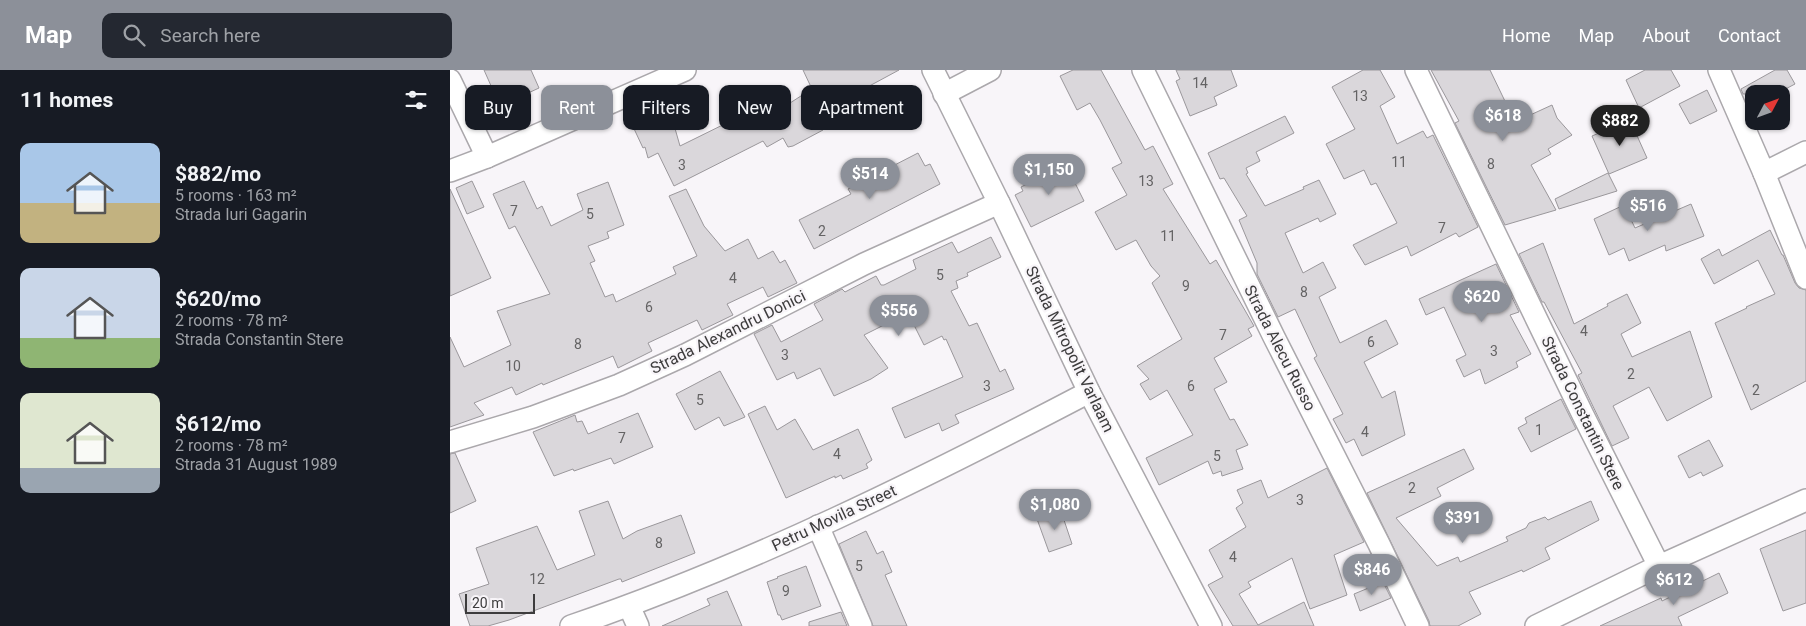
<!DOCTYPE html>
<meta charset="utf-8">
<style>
:root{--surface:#171b24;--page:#242831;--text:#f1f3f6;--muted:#9ea1a6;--accent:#8c9099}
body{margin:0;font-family:Roboto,sans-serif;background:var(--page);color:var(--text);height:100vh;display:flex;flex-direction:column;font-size:19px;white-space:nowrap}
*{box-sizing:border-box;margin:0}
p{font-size:16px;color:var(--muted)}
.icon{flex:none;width:28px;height:28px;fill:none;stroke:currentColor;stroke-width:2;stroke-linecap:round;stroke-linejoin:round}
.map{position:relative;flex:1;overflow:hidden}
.panel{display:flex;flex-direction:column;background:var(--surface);width:450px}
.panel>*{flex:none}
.guide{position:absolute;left:15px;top:15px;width:475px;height:45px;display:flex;gap:10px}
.needle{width:32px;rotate:49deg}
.buttons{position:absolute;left:1295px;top:15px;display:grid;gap:10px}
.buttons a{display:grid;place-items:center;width:45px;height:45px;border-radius:10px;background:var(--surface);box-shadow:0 1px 4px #0004;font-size:25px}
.scale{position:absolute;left:15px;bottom:12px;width:70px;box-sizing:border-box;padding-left:5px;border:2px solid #3d3c3d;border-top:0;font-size:14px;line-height:18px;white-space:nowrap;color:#3d3c3d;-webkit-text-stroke:4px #f8f5f9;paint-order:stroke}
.price{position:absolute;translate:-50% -42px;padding:0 11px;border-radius:18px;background:var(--accent);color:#fff;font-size:16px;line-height:32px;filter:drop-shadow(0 1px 2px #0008)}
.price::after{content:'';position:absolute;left:50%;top:30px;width:15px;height:11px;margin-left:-8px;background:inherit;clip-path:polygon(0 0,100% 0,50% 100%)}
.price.on{background:#222;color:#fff}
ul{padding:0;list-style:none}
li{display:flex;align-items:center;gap:15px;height:125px;padding:0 20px}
li span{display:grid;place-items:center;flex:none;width:140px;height:100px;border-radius:10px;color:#555}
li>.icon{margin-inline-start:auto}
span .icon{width:60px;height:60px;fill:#fffc;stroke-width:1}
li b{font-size:21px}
h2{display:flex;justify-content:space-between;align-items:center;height:60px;padding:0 20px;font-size:21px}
.chip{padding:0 18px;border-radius:10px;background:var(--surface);box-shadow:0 1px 4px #0004;font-size:18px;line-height:45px}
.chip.on{background:var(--accent);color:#fff}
header{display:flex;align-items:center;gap:30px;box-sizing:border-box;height:70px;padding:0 25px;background:var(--accent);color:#fff}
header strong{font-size:24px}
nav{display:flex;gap:28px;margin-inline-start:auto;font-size:18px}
.search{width:350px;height:45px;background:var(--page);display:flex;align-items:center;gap:12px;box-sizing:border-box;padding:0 18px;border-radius:10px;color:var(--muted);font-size:19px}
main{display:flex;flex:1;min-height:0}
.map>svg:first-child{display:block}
</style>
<header>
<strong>Map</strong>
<div class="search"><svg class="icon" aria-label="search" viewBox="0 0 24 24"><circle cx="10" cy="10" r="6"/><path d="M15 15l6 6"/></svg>Search here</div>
<nav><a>Home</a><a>Map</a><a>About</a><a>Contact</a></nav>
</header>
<main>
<section class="panel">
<h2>11 homes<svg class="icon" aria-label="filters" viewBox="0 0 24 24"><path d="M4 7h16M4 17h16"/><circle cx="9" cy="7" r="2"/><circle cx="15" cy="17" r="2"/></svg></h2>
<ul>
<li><span style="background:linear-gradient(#a9c7e8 60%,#c2b280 0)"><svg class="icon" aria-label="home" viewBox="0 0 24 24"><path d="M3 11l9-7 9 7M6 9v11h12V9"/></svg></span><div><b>$882/mo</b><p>5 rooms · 163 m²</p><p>Strada Iuri Gagarin</p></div></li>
<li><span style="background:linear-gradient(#c9d6e8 70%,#8fb573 0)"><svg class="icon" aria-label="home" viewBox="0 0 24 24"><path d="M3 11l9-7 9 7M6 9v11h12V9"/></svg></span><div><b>$620/mo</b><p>2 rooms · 78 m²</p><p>Strada Constantin Stere</p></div></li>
<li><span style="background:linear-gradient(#dfe7d0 75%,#9aa5b1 0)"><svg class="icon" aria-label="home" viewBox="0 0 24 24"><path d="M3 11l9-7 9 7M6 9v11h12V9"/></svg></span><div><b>$612/mo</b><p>2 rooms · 78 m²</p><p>Strada 31 August 1989</p></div></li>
</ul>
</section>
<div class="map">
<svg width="1356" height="556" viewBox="0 0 1356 556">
<rect width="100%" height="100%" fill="#f8f5f9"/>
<g fill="#dad7db" stroke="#9a979b">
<polygon points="34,0 81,0 89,18 50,36"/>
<polygon points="353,0 449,0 373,41 376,47 369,52 373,60 343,76 338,77 333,68 317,77 313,71 224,116 208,83 198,88 195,77 193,78 179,48 197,39 203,53 222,48 230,76 301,41 306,51 340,33 354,24 353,21 361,17"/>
<polygon points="623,0 651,0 695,80 703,76 723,114 713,119 760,194 766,190 804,256 798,259 802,266 764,288 777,312 764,319 780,350 784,349 798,375 786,380 793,399 772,406 771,401 763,404 758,391 709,415 696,388 743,365 717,320 700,330 690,314 699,309 687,296 732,269 702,213 710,206 701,196 686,170 666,180 645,142 677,125 662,98 672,93 650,50 640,33 627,40 610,6"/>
<polygon points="726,0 781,0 787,16 764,27 767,35 740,46 726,11 730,9"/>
<polygon points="913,0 930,0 945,27 930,36 947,74 973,61 977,68 983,65 1028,157 1009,167 1006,163 961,186 957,176 915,195 903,175 947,153 926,113 921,115 914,100 894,109 876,74 905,59 882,17"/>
<polygon points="981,0 1040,0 1065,52 1102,35 1107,48 1122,65 1098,79 1101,84 1081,95 1106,140 1055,155 1005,53 1009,51"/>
<polygon points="1195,0 1221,0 1230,16 1189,38 1176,10"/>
<polygon points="1325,0 1337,0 1345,14 1326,24 1293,24 1291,19"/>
<polygon points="1257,20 1267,41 1240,54 1229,34"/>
<polygon points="835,46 844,63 806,82 810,91 796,98 798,103 796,104 815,136 854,119 853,117 869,110 886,144 870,152 868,148 835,163 853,203 873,192 886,218 869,227 890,273 936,250 948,274 914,292 932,328 945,321 955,365 912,386 904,369 896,373 883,349 893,344 864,288 867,286 845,239 828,247 807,204 807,193 789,150 797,146 774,108 770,109 758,83"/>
<polygon points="1180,50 1197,88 1159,104 1142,66"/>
<polygon points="468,83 475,96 480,94 490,114 364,179 349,150 401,124 398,119"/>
<polygon points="616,95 634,131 581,157 565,125 573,121 571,117"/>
<polygon points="1158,103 1167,121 1109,139 1105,129"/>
<polygon points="22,111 34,137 17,144 6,118"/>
<polygon points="74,111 87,139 92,136 101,156 133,140 127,124 158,112 174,155 157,162 159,168 138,176 145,191 140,193 155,227 163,224 166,232 226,204 223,197 247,186 219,126 236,119 254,156 275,181 298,169 308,189 323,181 330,193 335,190 347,213 318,227 313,217 277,234 283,245 252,260 247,250 198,273 202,281 168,298 163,286 93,315 92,313 66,325 62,317 24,333 34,345 0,357 0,267 14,297 61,275 47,241 100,224 65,156 59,159 43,124"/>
<polygon points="0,119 41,208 0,226"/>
<polygon points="1241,134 1254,166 1216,181 1215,175 1179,191 1174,178 1159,185 1144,149 1174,135 1185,158"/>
<polygon points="1320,160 1332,185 1333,185 1345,213 1349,218 1356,220 1356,311 1301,340 1265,253 1297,238 1296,237 1325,224 1308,190 1264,214 1251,189 1269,179 1272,186"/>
<polygon points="541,167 551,187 517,203 518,206 506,211 508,218 501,221 519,256 527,253 550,302 555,299 564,319 505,345 509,353 492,361 489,353 455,368 442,338 513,307 496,269 494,270 492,266 474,275 458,243 414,265 438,298 421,309 384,326 370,298 347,309 344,302 327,310 304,264 322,255 331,272 373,250 364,234 392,219 395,222 426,206 431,215 434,215 466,199 463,190 502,172 508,183"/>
<polygon points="1093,173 1124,254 1158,236 1157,234 1177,224 1191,253 1171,264 1182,287 1240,261 1262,327 1217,351 1199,317 1163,336 1179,368 1162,376 1128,305 1132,303 1094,232 1092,232 1069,184"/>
<polygon points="1046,194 1069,242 1060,245 1081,284 1066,292 1068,297 1035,314 1030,299 1014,307 1006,290 1016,285 994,237 976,245 969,229"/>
<polygon points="270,301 295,347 274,356 269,347 245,360 226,324"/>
<polygon points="1111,329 1126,359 1081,382 1068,358 1077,353 1075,348"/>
<polygon points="315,336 327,360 345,349 363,380 408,359 422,390 416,394 418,398 393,409 391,405 385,408 385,406 336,428 298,344"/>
<polygon points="188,343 203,377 164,394 161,388 124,401 123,399 104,406 83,362 125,345 127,352 132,351 138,364"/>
<polygon points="1259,370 1273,396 1253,406 1251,402 1239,408 1228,386"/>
<polygon points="1014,379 1024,399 987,418 991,426 946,448 987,496 1008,487 1010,492 1058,471 1056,467 1076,458 1079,453 1095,447 1098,450 1141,431 1149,450 1095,478 1100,489 1073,502 1072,500 1019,522 1031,544 1008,556 980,556 979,551 917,423"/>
<polygon points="5,383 26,431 0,443 0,384"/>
<polygon points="877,398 914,472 884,485 897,525 860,539 842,488 798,512 801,517 789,524 808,555 854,532 864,556 783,556 758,515 773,507 759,480 796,457 786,438 793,433 787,420 811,410 818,428"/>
<polygon points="158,431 173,469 187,461 231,445 245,483 172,512 171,509 169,509 59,550 38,556 20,556 9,524 39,514 26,478 87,456 107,500 145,485 129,441"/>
<polygon points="611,441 622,474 599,482 587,449"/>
<polygon points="1356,460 1356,533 1333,541 1310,479"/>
<polygon points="416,461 427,484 433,481 442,502 435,505 457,556 423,556 389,474"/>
<polygon points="356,496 371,536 332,550 330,545 328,545 317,512 328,508 327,507"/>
<polygon points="1269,503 1278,523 1228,547 1232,556 1150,556 1211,528 1212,531"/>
<polygon points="933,512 941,528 910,541 904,524"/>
<polygon points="277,521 292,556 212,556 260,535 257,529"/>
<polygon points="391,542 397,556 359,556 359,552"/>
</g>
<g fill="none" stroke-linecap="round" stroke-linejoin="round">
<g stroke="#aba8ac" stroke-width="24">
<g id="street">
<polyline points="483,0 549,133 639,322 761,556"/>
<polyline points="693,0 824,267 929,474 968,556"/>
<polyline points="966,0 1133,345 1209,496"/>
<polyline points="1269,0 1314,103 1356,208"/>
<polyline points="0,10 37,87"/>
<polyline points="494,24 540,0"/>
<polyline points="0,101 37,87 235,0"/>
<polyline points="1314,103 1356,82"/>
<polyline points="0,372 83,347 169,315 235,285 414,194 549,133"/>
<polyline points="368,456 411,556"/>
<polyline points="179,536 188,556"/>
<path d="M 121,556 C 300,495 471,410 639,322"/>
<polyline points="1086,556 1209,496 1356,430"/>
</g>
</g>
<use href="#street" stroke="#fff" stroke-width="21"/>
</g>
<g text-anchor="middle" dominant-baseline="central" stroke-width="4.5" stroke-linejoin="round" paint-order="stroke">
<g font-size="14" fill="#646364">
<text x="750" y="13">14</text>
<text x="910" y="26">13</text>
<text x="949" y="92">11</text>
<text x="1041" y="94">8</text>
<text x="232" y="95">3</text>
<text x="696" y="111">13</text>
<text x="64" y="141">7</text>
<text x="140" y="144">5</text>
<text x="992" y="158">7</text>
<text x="372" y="161">2</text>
<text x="718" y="166">11</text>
<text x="490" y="205">5</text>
<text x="283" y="208">4</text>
<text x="736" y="216">9</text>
<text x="854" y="222">8</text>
<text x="199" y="237">6</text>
<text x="1134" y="261">4</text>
<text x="773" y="265">7</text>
<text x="921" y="272">6</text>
<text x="128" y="274">8</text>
<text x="1044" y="281">3</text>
<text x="335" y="285">3</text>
<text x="63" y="296">10</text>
<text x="1181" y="304">2</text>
<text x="537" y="316">3</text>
<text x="741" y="316">6</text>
<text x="1306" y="320">2</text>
<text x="250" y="330">5</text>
<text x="1089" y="360">1</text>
<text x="915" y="362">4</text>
<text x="172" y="368">7</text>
<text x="387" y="384">4</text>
<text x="767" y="386">5</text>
<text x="962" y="418">2</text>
<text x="850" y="430">3</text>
<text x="209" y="473">8</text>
<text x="783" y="487">4</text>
<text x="409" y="496">5</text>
<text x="87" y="509">12</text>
<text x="336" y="521">9</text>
</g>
<g font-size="16" fill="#3d3c3d" stroke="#f8f5f9">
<text transform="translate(278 262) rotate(-26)">Strada Alexandru Donici</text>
<text transform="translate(830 278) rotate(63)">Strada Alecu Russo</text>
<text transform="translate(620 279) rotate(64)">Strada Mitropolit Varlaam</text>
<text transform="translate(1133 343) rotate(64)">Strada Constantin Stere</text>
<text transform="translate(384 448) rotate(-25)">Petru Movila Street</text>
</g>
</g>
</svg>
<div class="buttons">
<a><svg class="needle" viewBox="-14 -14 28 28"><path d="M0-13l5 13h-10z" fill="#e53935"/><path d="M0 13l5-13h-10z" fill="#9ea1a6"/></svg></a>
</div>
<div class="scale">20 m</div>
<b class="price" style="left:1053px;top:72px">$618</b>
<b class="price on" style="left:1170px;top:77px">$882</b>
<b class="price" style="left:599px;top:126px">$1,150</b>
<b class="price" style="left:420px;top:130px">$514</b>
<b class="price" style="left:1198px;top:162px">$516</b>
<b class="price" style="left:1032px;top:253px">$620</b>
<b class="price" style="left:449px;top:267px">$556</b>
<b class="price" style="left:605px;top:461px">$1,080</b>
<b class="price" style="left:1013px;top:474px">$391</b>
<b class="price" style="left:922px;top:526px">$846</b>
<b class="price" style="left:1224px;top:536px">$612</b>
<div class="guide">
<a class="chip">Buy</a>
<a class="chip on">Rent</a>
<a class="chip">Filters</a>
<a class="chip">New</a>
<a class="chip">Apartment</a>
</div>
</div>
</main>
